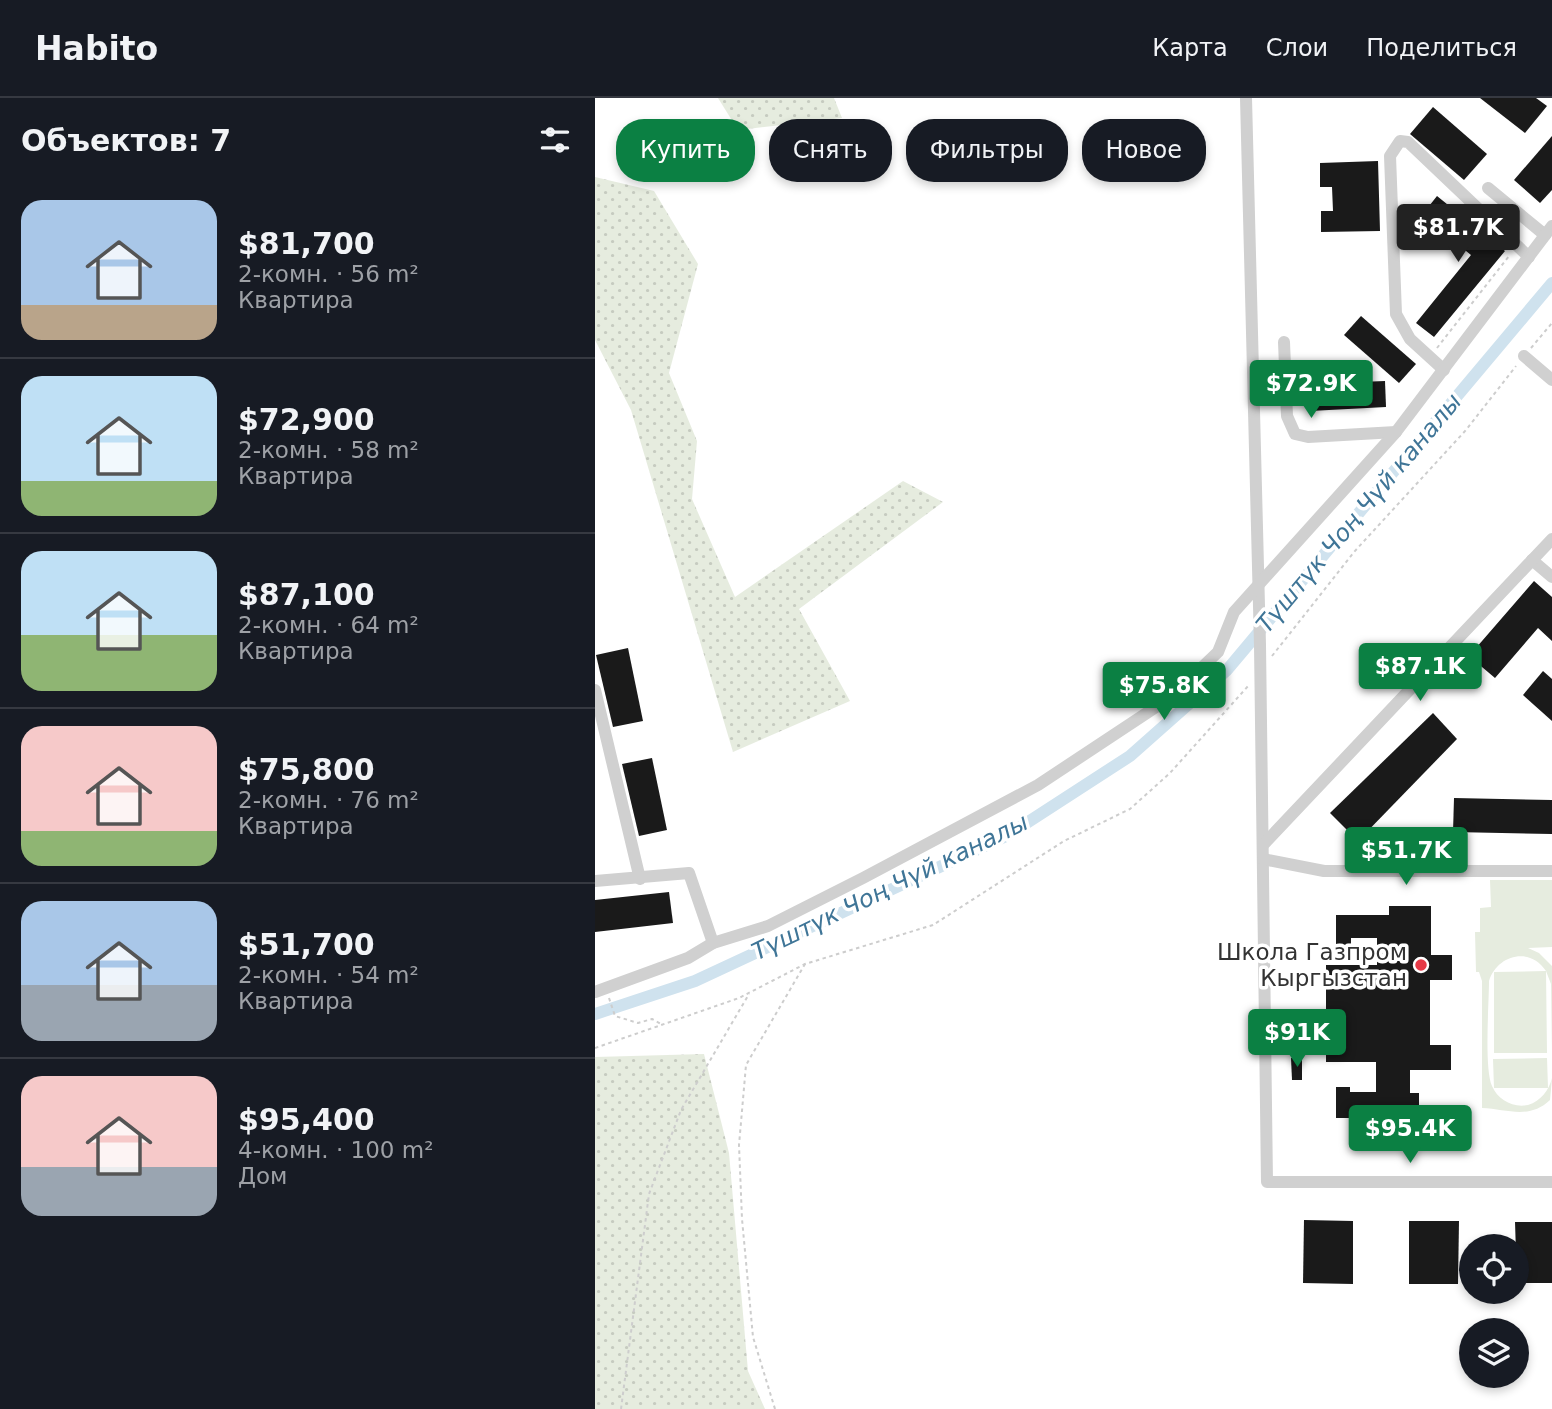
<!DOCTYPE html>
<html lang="ru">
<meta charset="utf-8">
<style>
:root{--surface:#171b24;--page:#20242c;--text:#f1f3f6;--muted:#9ea1a6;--line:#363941;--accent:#0b8043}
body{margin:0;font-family:"DejaVu Sans",sans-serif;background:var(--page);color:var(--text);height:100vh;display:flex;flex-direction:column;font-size:26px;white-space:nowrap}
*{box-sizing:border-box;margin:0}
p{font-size:23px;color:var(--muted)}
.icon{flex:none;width:38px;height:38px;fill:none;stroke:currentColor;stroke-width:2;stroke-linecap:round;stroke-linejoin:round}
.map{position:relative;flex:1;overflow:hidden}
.drawer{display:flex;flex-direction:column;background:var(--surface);width:595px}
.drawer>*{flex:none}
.guide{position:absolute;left:21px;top:21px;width:665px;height:63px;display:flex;gap:14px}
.tools{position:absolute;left:864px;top:1136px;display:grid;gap:14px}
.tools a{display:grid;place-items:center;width:70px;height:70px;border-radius:50%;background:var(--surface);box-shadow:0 4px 10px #0003;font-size:35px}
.price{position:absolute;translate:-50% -60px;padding:0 16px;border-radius:7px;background:var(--accent);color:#fff;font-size:23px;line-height:46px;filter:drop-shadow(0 2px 4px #0008)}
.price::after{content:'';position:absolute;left:50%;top:42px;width:21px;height:16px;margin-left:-10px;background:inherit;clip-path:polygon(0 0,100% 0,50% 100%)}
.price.on{background:#222;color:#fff}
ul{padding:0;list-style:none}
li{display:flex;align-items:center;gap:21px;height:175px;padding:0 21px}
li+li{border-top:2px solid var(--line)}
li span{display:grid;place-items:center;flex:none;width:196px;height:140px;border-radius:21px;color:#555}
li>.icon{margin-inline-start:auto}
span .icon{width:84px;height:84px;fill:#fffc;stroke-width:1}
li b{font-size:30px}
h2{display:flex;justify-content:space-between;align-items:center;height:84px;padding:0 21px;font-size:30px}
.pill{padding:0 24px;border-radius:28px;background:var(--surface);box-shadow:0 4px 10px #0003;font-size:24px;line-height:63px}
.pill.on{background:var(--accent);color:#fff}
header{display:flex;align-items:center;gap:42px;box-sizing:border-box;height:98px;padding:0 35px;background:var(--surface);border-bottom:2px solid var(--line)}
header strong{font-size:33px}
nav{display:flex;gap:38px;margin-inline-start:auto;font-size:24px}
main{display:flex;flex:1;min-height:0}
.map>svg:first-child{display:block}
</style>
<header>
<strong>Habito</strong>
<nav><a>Карта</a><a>Слои</a><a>Поделиться</a></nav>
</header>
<main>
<section class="drawer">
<h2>Объектов: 7<svg class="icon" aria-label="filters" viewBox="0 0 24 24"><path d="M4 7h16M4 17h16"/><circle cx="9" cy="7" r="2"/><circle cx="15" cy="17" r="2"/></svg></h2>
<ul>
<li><span style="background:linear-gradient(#a9c7e8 75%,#b9a48a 0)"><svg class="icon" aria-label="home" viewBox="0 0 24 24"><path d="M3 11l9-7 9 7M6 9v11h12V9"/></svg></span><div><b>$81,700</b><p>2-комн. · 56 m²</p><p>Квартира</p></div></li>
<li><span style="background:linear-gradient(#bfe0f5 75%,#8fb573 0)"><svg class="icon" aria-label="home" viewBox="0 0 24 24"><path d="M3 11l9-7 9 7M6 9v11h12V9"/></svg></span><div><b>$72,900</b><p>2-комн. · 58 m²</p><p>Квартира</p></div></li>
<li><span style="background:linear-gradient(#bfe0f5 60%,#8fb573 0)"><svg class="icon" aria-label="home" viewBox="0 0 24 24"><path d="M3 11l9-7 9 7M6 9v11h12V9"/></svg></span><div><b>$87,100</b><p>2-комн. · 64 m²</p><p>Квартира</p></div></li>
<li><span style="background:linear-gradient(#f6c9c9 75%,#8fb573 0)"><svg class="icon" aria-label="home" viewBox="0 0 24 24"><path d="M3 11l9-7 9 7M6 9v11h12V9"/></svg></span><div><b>$75,800</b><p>2-комн. · 76 m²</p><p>Квартира</p></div></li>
<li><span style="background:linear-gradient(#a9c7e8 60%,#9aa5b1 0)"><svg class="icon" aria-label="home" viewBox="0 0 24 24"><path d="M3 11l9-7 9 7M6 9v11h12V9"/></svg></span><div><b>$51,700</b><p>2-комн. · 54 m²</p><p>Квартира</p></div></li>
<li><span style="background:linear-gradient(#f6c9c9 65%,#9aa5b1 0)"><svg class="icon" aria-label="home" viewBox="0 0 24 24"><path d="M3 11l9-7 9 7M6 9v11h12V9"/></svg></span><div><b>$95,400</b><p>4-комн. · 100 m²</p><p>Дом</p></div></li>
</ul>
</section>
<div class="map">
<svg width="957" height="1311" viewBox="0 0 957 1311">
<defs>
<pattern id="green-dots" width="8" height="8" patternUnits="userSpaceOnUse" patternTransform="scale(1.75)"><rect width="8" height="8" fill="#e6ecdf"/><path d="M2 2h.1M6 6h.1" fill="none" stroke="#c6cbc0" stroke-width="1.8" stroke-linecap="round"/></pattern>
</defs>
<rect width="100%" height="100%" fill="#fff"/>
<g fill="url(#green-dots)">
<polygon points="123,0 239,0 247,20 143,32"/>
<polygon points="0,79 59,93 103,166 74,275 102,343 97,401 140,499 308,383 348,404 204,511 255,603 138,654 36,312 0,242"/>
<polygon points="109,956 134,1055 153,1273 170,1311 0,1311 0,959"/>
</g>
<g fill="#e6ecdf">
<path d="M 895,782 L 957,782 L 957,849 L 933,850 L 944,855 L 957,868 L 957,954 L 956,886 L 951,873 L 952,955 L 899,955 L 899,874 L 951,873 C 935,848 902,857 894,883 C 894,906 889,970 897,988 C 903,1002 918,1010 933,1007 C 946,1003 954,992 957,980 L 955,1002 C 934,1022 912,1011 887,1010 L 887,883 L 884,874 L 881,874 L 880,834 L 885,834 L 885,810 L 896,809 Z"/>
<polygon points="952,960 953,990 899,990 898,961"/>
</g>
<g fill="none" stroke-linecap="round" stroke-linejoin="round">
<polyline stroke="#cfe2ee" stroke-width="12" points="0,916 100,883 413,737 535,658 632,572 957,185"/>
</g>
<g fill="#1a1a1a">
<polygon points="885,0 941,0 952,8 930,35"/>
<polygon points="838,9 892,56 869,82 815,36"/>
<polygon points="957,38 957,92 945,105 919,82"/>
<polygon points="783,63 785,133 726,134 726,113 738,113 737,89 725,89 725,65"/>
<polygon points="842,98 910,153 839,239 821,225 876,157 827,117"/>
<polygon points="766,218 821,266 804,285 749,237"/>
<polygon points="790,283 791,309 715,313 714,286"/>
<polygon points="939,483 957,499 957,543 943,530 900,580 874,558"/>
<polygon points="33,550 48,623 18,629 1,557"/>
<polygon points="948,573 957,581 957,623 928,597"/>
<polygon points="838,615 862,641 763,743 735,715"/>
<polygon points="57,660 72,732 44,738 27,666"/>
<polygon points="859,700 957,702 957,736 858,734"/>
<polygon points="74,794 78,825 0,834 0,802"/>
<polygon points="794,808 836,808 836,857 857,857 857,882 835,882 835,947 856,947 856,972 815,972 815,995 824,995 824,1020 741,1020 741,989 755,989 755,994 781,994 781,964 731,964 731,867 782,867 782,840 756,840 756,847 741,847 741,817 794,817"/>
<polygon points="696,960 707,960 707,982 697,982"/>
<polygon points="709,1122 758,1123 758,1186 708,1185"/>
<polygon points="814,1123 864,1123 863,1186 814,1186"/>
<polygon points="920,1124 957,1124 957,1185 922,1185"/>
</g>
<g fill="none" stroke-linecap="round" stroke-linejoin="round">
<g stroke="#cdcdcd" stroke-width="2" stroke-dasharray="3.5 3.5" stroke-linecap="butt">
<polyline points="842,250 914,158"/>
<polyline points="936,250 957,225"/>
<polyline points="677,558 759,454 871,332 921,268"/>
<polyline points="14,900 20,918 43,925 57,921 68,927"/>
<polyline points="0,950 144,900 210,866 338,827 469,743 535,711 575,675 654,587"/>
<polyline points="26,1311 54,1096 86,1012 154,896"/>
<polyline points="180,1311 158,1239 147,1121 144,1047 151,967 210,866"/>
</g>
<g stroke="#d0d0d0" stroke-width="12">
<polyline points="651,0 665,547 672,1084 957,1084"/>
<polyline points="893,90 950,137"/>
<polyline points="689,244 692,318 700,336 713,339 801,334"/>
<polyline points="929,258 957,282"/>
<polyline points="849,272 815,241 801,216 795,58 805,43 813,44 934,159"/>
<polyline points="937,462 957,479"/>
<polyline points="0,592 45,781"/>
<polyline points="668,747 957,441"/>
<polyline points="668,761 729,773 957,773"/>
<polyline points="0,783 94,775 118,845"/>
<polyline points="0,894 93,860 118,845 173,828 268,780 443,687 576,599 623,554 639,514 801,334 957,128"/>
</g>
</g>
<circle fill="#e63946" stroke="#fff" stroke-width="2.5" cx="826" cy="867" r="7"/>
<g text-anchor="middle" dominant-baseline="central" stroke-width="7" stroke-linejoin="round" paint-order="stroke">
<g font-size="23" fill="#333" stroke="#fff" text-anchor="end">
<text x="812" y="854">Школа Газпром<tspan x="812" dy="26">Кыргызстан</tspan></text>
</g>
<g font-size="24" font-style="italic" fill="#3f7597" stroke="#fff">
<text transform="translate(764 415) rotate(-50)">Түштүк Чоң Чүй каналы</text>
<text transform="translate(295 789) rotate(-26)">Түштүк Чоң Чүй каналы</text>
</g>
</g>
</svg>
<div class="tools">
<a><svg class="icon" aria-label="locate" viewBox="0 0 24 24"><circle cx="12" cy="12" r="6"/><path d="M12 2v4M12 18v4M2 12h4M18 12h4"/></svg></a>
<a><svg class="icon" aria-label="layers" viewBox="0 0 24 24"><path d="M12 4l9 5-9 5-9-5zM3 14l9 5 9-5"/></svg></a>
</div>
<b class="price on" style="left:863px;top:166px">$81.7K</b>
<b class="price" style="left:716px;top:322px">$72.9K</b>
<b class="price" style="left:825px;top:605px">$87.1K</b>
<b class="price" style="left:569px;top:624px">$75.8K</b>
<b class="price" style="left:811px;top:789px">$51.7K</b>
<b class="price" style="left:702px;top:971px">$91K</b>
<b class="price" style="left:815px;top:1067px">$95.4K</b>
<div class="guide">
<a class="pill on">Купить</a>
<a class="pill">Снять</a>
<a class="pill">Фильтры</a>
<a class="pill">Новое</a>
</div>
</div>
</main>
